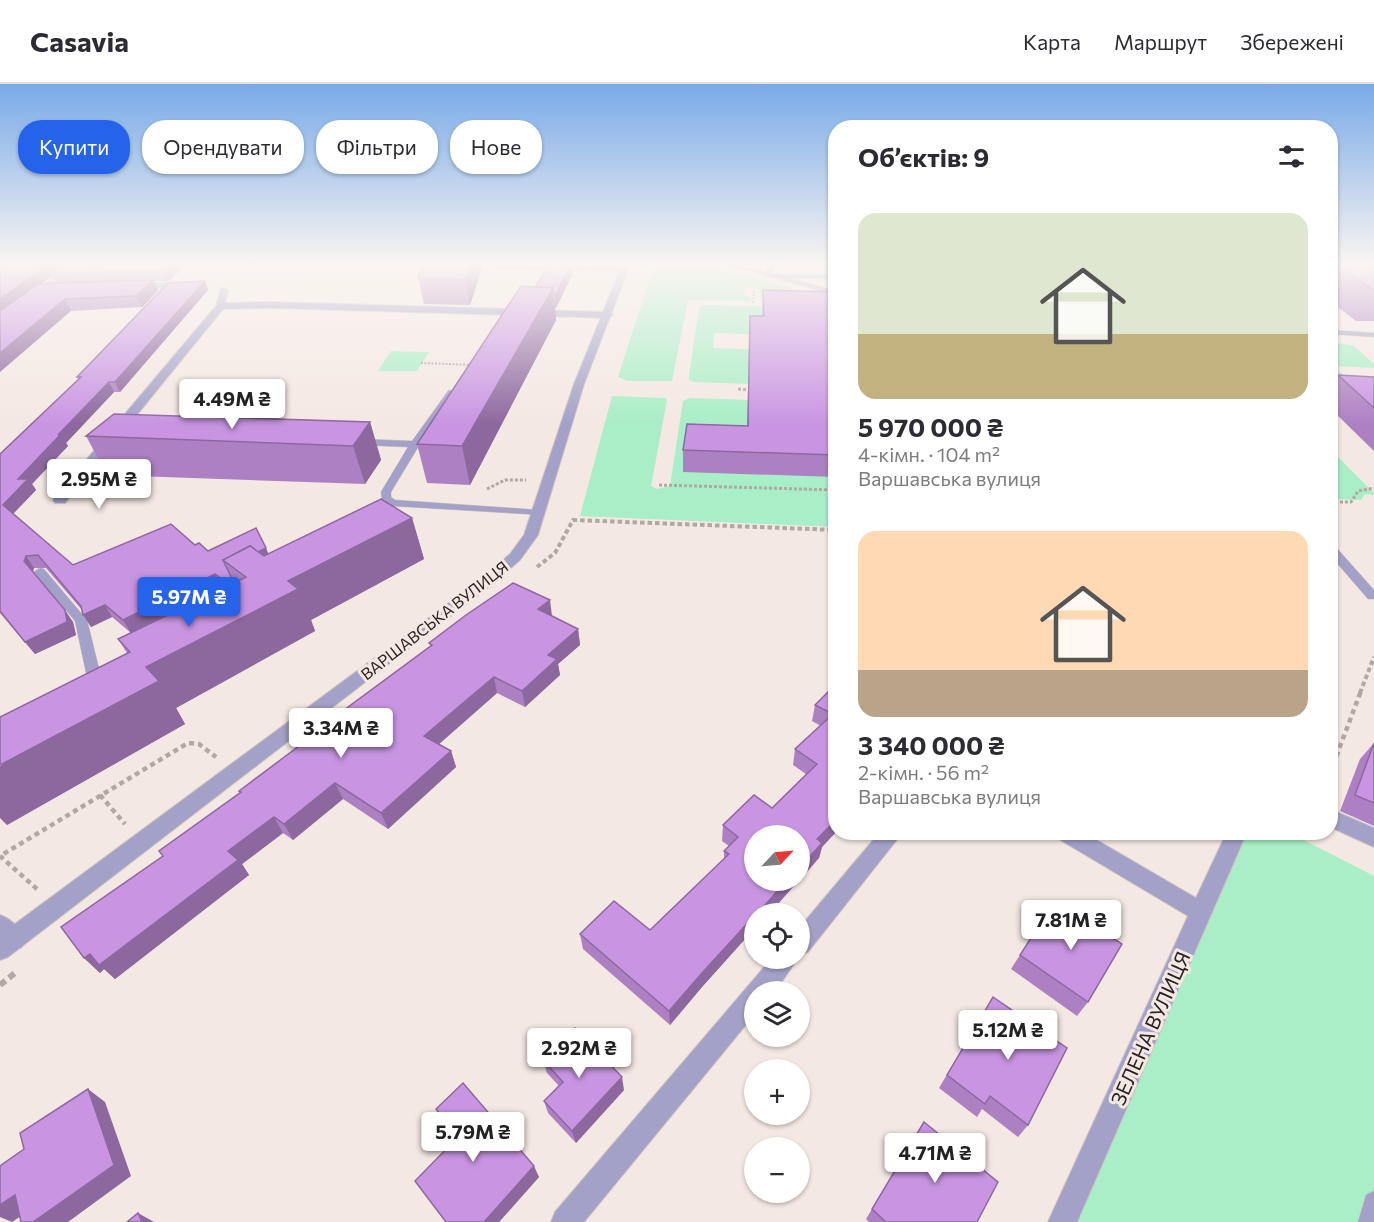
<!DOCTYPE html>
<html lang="uk">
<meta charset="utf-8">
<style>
:root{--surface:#fff;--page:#f2f2f3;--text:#2b2b33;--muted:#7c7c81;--line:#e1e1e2;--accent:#2563eb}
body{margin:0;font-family:Commissioner,sans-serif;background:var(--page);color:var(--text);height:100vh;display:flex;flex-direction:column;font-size:22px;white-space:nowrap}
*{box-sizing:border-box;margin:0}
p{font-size:20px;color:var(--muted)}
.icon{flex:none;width:33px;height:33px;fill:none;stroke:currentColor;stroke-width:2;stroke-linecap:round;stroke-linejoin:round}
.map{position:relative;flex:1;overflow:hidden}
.panel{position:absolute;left:828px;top:36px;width:510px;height:720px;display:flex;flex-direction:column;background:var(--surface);border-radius:24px;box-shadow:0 2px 4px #0004}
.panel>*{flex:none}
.banner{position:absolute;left:18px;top:36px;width:570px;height:54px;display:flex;gap:12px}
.needle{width:39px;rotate:64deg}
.fabs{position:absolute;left:744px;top:741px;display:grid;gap:12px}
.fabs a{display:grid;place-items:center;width:66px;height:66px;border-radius:50%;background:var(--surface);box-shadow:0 2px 4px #0004;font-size:30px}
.price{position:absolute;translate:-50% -51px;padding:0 14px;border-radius:6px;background:#fff;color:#222;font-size:20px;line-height:39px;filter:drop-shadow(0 2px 3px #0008)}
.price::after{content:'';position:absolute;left:50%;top:36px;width:18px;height:14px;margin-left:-9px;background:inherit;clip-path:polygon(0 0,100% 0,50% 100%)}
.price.on{background:var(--accent);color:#fff}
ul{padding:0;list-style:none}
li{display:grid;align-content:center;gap:12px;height:318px;padding:0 30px}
li span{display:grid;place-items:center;height:186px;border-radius:18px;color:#555}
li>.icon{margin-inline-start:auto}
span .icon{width:108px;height:108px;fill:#fffc;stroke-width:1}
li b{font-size:26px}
h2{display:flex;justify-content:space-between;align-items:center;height:72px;padding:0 30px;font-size:26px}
.tag{padding:0 21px;border-radius:24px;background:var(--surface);box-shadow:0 2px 4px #0004;font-size:21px;line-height:54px}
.tag.on{background:var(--accent);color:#fff}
header{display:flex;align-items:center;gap:36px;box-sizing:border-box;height:84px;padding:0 30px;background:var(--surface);border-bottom:2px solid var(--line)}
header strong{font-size:28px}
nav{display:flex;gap:33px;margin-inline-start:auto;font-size:21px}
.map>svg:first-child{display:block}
</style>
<header>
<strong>Casavia</strong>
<nav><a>Карта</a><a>Маршрут</a><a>Збережені</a></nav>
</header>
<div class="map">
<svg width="1374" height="1138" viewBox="0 0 1374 1138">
<rect width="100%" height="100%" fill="#f4e8e3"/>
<g fill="#a8eec6">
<polygon points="654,181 706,181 827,214 817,219 760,217 760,206 746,201 744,211 750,213 750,217 688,216 672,297 628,297 618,293"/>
<polygon points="705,221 712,221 835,224 780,251 714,249 713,264 778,266 749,281 748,300 694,298 689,296 689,292 699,223"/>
<polygon points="1340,259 1354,262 1374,280 1374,284 1334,282 1349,296 1331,305 1331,264"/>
<polygon points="391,267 429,268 417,287 378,287"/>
<polygon points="612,312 665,314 667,316 651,402 657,405 670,402 683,317 690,314 748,316 835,393 835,443 580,432"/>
<polygon points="1331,366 1374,409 1374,411 1365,410 1361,416 1331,415"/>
<polygon points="1237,749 1290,749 1374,792 1374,1119 1370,1138 1062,1138"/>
</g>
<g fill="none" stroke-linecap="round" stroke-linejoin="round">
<g stroke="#cfc5c0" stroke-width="1">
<g id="service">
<polygon points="728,181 738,181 767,188 767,181 773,181 773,190 836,191 836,195 789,194 836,207 836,211"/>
<polygon points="1330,246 1374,249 1374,253 1330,250"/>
<polygon points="449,306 456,308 420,360 391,408 391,413 395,416 539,426 545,429 543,431 392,422 382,416 381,408 408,363 359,361 354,358 359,355 412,357"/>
<polygon points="1330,460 1334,461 1374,506 1374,515 1368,515 1330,471"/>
<polygon points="40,484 44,485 87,536 101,593 99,596 94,598 87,593 75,537 34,488"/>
<polygon points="1374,1107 1374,1138 1358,1138 1366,1111"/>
</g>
</g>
<g stroke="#cfc5c0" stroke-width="2">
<g id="minor">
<polygon points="70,181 79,181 0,241 0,234"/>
<polygon points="495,181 625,183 629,185 625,187 499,185"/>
<polygon points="186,198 189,199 189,203 133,206 129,203 133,200"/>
<polygon points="221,204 228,206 225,219 271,218 608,228 613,231 608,234 271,224 223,225 65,419 55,419 53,416 55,413 216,222"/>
<polygon points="1330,725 1374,744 1374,763 1330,743"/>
<polygon points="880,748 903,748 808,868 800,871 800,843"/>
<polygon points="1054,748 1083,748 1196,814 1227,748 1247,748 1077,1138 1048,1138 1188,832 1057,754"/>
<path d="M 0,831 C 11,835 20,844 25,855 L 22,863 L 14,866 L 6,863 L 0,856 Z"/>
<polygon points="772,874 798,874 775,908 754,908 754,931 584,1138 551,1138 555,1128"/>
</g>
</g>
<g stroke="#cfc5c0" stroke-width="2">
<polygon id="tertiary" points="622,181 630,181 584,300 538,451 520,476 490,502 8,873 0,876 0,851 480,496 510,470 524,451 574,300"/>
</g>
<g stroke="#b1a7a3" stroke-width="2" stroke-dasharray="2 1.5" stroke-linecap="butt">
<polyline points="753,219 754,207"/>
<polyline points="421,279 474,281"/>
</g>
<g stroke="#b1a7a3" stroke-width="3" stroke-dasharray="3 2" stroke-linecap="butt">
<polyline points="738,305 748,306"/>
<polyline points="659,401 836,406"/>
<polyline points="487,405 505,396 526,396"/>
<polyline points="1330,418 1351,418 1358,407 1374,404"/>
</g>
<g stroke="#b1a7a3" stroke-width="4" stroke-dasharray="4.5 3" stroke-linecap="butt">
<polyline points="537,483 555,469 573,436 836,446"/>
<polyline points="1360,609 1374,573"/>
</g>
<g stroke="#b1a7a3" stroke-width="4.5" stroke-dasharray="5 4" stroke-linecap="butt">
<polyline points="1330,689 1361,607"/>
<polyline points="100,711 125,740"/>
<polyline points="37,805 0,772 188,659 199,660 216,673"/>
</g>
<polyline stroke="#b1a7a3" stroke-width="6" stroke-dasharray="7 4.5" stroke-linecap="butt" points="0,901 15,889"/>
<use href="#service" fill="#a3a1c8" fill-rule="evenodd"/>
<use href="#minor" fill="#a3a1c8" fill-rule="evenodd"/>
<use href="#tertiary" fill="#a3a1c8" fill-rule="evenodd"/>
</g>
<g fill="#ad80c3" fill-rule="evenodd">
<path d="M 0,181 L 185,181 L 169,197 L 154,197 L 158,207 L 142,223 L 71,227 ZM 52,192 L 56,199 L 41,200 Z"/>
<polygon points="424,181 483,181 470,221 424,220 418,194"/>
<polygon points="549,181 571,181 572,191 556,224 555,224 556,236 470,401 427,399 417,360 535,203"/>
<polygon points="1330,181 1374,181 1374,237 1356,237 1330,217"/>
<polygon points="205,197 208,206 120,308 114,308 66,359 68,362 32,400 36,406 13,430 73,481 195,461 208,467 268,470 412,434 424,475 311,536 315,547 176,624 185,640 7,741 127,569 118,555 223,504 221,502 131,549 112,533 91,543 82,526 46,484 34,484 33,488 73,538 76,551 35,570 0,529 0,370 78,295 77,293"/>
<polygon points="763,206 836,208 836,393 683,388 683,366 747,342 750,232 762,232"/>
<polygon points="1338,291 1374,293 1374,367 1330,324 1330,304"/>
<polygon points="370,338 381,376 365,400 107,391 86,352"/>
<polygon points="552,532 578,545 580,561 558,580 560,591 525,623 497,609 439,660 451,667 456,683 388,745 343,715 293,756 283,749 242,780 249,791 115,895 104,885 100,889 84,874 163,772 159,767 241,709 239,707 314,651 313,649 430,562 429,559"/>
<polygon points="836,600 836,748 822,763 819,774 754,796 799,796 769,830 754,830 754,845 702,903 670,941 583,865 580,850 650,846 724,775 724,767 729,762 722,757 723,741 772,724 806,690 793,681 795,665 821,642 812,637 815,621"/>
<polygon points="1374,659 1374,742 1340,727 1360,675"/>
<polygon points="1020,871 1088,918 1077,932 1011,885"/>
<polygon points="993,913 1028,1041 1018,1053 982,1025 977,1033 939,1004"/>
<polygon points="543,976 624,1006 576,1059 548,1029 544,1017 559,1002 547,989"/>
<polygon points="436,1025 539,1093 499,1138 446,1138 457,1054 444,1037"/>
<polygon points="924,1038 977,1138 869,1138 866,1135"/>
</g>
<g fill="#8d689f">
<polygon points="47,181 66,181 51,190 52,192 0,231 0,215"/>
<polygon points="169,181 185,181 169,197 164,186"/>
<polygon points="471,181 483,181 470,221 465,195"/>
<polygon points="570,181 572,191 556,224 555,212"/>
<polygon points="153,196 158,207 142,223 136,212"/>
<polygon points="205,197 208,206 120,308 115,298"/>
<polygon points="553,204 556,236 470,401 462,362"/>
<polygon points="65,215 71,227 0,288 0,269"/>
<polygon points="109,298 114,308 66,359 68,362 32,400 36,406 11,432 3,421 18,395 58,351"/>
<polygon points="370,338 381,376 365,400 353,362"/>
<polygon points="412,434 424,475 311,536 315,547 176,624 185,640 7,741 0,734 0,682 146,583 288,497"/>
<polygon points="266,464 271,476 241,476"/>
<polygon points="26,472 34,484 32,489 24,477"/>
<polygon points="215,490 221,502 131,549 123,536"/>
<polygon points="231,493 237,505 231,509 225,497"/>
<polygon points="550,516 552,532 538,525"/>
<polygon points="105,521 112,533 91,543 83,531"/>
<polygon points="65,526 73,538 76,551 35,570 25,558"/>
<polygon points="578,545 580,561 558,580 560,591 525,623 522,607 548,571"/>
<polygon points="494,593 497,609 430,668 424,652"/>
<polygon points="451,667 456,683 388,745 381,729"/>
<polygon points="335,699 343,715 293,756 284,740"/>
<polygon points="274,733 283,749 242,780 249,791 115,895 104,885 100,889 84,874"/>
<polygon points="836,736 836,748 822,763 819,774 800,796 800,783 817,755"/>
<polygon points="787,796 799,796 769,830 757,830"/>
<polygon points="754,832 754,845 702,903 670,941 669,927 702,889"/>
<polygon points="622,993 624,1006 576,1059 572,1047"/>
<polygon points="88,1005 105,1018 131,1092 68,1138 33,1138"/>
<polygon points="534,1082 539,1093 499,1138 484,1138"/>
<polygon points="15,1111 36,1122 12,1138 0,1133 0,1121"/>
<polygon points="138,1129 154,1138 142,1138"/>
</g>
<g fill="#c995e3" stroke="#8d689f" stroke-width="1.5">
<polygon points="0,181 47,181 0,215"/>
<polygon points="63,181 169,181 164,186 51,190"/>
<polygon points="424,181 471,181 465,195 418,194"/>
<polygon points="549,181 570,181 555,212 554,212 553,204 535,203"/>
<polygon points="1338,181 1374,181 1374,206 1373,206"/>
<polygon points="153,196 136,212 65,215 0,269 0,227 38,200"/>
<polygon points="205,197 115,298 109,298 58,351 61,350 18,395 28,395 3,421 73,481 171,440 195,461 199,459 208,467 256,444 266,464 258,468 250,462 223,476 231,493 225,497 215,490 123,536 105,521 83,531 81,522 38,471 26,472 24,477 65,526 67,538 25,558 0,527 0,370 81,293 77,293 168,199"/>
<polygon points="521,202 553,204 462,362 417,360"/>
<polygon points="763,206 836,208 836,371 683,366 687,340 748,342 750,232 764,232"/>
<polygon points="1338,291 1374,293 1374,324"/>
<polygon points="114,330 370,338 353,362 86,352"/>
<polygon points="381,415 412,434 288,497 298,505 146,583 159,597 0,681 0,633 130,568 118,555 246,493 223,476 250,462 264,472"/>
<polygon points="513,499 550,516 538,525 578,545 548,571 557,575 522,607 494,593 424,652 451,667 381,729 335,699 284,740 274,733 228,767 238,776 99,881 90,870 84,874 61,843 163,772 159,767 241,708 239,707 315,650 313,649 432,561 429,559 466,531"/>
<polygon points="836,600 836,736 817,755 822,759 800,783 800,752 754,752 754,796 787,796 757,830 754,830 754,832 702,889 669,927 580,850 614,817 650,846 729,770 724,767 738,753 723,741 754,711 772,724 817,680 795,665 833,630 815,621"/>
<polygon points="1374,659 1374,719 1355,711"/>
<polygon points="1055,817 1122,860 1088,918 1020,871"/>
<polygon points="993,913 1067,964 1028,1041 990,1012 985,1020 947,991"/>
<polygon points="575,944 622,993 572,1047 544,1017 563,998 543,976"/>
<polygon points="463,999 534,1082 484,1138 446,1138 415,1097 458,1053 436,1025"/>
<polygon points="88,1005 114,1081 33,1138 21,1138 15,1111 0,1121 0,1082 24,1065 20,1049"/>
<polygon points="924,1038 998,1098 977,1138 886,1138 872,1125"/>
<polygon points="138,1129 142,1138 127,1138"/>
</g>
<linearGradient id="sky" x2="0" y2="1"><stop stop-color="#78aae8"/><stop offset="0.53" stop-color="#faf5f2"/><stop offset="1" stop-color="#faf5f2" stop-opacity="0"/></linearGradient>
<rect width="1374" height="340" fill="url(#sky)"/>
<g text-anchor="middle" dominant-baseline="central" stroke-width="6" stroke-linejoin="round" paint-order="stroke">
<g font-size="16" fill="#272321" stroke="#f4e8e3">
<text transform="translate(434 536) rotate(-38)">ВАРШАВСЬКА ВУЛИЦЯ</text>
</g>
<g font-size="20" fill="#272321" stroke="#f4e8e3">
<text transform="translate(1150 944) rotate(-66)">ЗЕЛЕНА ВУЛИЦЯ</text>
</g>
</g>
</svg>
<div class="fabs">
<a><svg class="needle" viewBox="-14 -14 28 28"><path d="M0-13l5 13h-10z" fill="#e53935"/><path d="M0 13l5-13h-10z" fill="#7c7c81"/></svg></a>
<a><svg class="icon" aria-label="locate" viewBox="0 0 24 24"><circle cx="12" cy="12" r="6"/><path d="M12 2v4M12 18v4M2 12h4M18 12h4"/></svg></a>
<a><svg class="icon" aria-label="layers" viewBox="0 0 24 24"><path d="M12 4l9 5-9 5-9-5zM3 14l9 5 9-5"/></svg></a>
<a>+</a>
<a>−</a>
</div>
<b class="price" style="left:232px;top:346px">4.49M ₴</b>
<b class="price" style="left:99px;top:426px">2.95M ₴</b>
<b class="price on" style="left:189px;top:544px">5.97M ₴</b>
<b class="price" style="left:341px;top:675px">3.34M ₴</b>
<b class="price" style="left:1071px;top:867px">7.81M ₴</b>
<b class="price" style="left:1008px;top:977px">5.12M ₴</b>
<b class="price" style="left:579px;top:995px">2.92M ₴</b>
<b class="price" style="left:473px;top:1079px">5.79M ₴</b>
<b class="price" style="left:935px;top:1100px">4.71M ₴</b>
<div class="banner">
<a class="tag on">Купити</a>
<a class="tag">Орендувати</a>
<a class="tag">Фільтри</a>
<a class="tag">Нове</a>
</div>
<section class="panel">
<h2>Об’єктів: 9<svg class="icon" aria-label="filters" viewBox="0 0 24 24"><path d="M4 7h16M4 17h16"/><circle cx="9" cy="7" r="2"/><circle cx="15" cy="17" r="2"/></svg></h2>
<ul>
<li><span style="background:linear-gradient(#dfe7d0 65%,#c2b280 0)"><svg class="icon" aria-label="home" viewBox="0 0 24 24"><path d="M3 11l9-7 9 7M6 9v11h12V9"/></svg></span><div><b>5 970 000 ₴</b><p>4-кімн. · 104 m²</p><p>Варшавська вулиця</p></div></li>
<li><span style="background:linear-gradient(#ffd9b3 75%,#b9a48a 0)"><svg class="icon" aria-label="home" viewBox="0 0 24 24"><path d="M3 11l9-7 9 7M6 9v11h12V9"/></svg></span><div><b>3 340 000 ₴</b><p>2-кімн. · 56 m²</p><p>Варшавська вулиця</p></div></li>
</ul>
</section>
</div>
